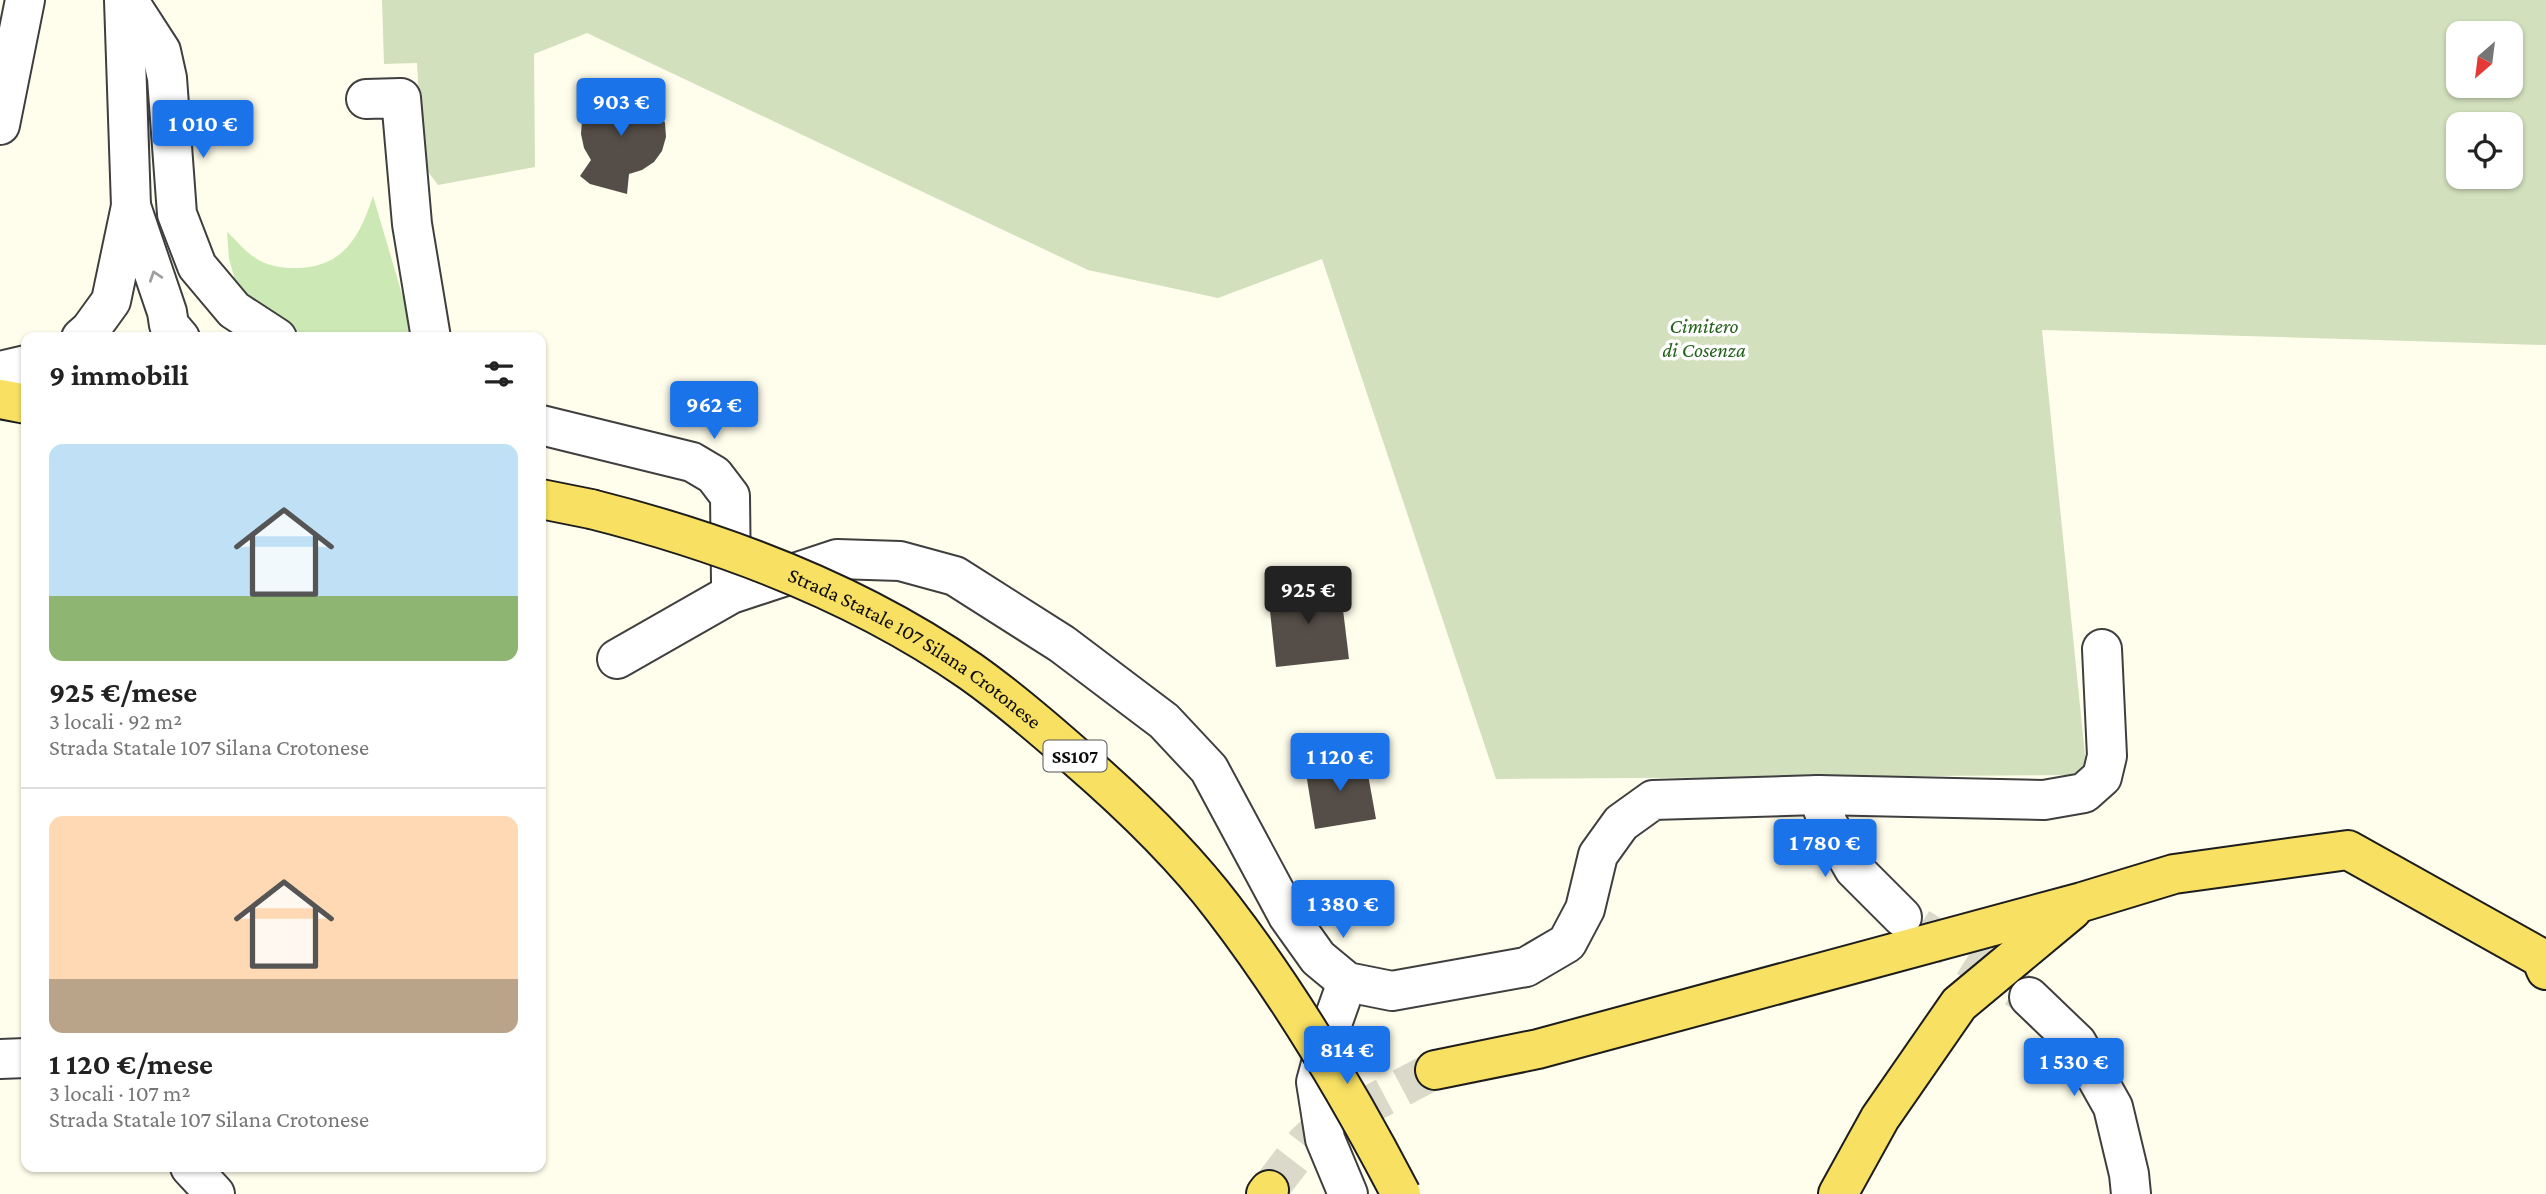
<!DOCTYPE html>
<html lang="it">
<meta charset="utf-8">
<style>
:root{--surface:#fff;--page:#f2f2f2;--text:#222;--muted:#767676;--line:#e0e0e0;--accent:#1a73e8}
body{margin:0;font-family:"Crimson Pro",serif;background:var(--page);color:var(--text);height:100vh;display:flex;flex-direction:column;font-size:26px;white-space:nowrap}
*{box-sizing:border-box;margin:0}
p{font-size:23px;color:var(--muted)}
.icon{flex:none;width:38px;height:38px;fill:none;stroke:currentColor;stroke-width:2;stroke-linecap:round;stroke-linejoin:round}
.map{position:relative;flex:1;overflow:hidden}
.panel{position:absolute;left:21px;top:332px;width:525px;height:840px;display:flex;flex-direction:column;background:var(--surface);border-radius:14px;box-shadow:0 2px 5px #0004}
.panel>*{flex:none}
.needle{width:46px;rotate:208deg}
.controls{position:absolute;left:2446px;top:21px;display:grid;gap:14px}
.controls a{display:grid;place-items:center;width:77px;height:77px;border-radius:14px;background:var(--surface);box-shadow:0 2px 5px #0004;font-size:35px}
.price{position:absolute;translate:-50% -60px;padding:0 16px;border-radius:7px;background:var(--accent);color:#fff;font-size:23px;line-height:46px;filter:drop-shadow(0 2px 4px #0008)}
.price::after{content:'';position:absolute;left:50%;top:42px;width:21px;height:16px;margin-left:-10px;background:inherit;clip-path:polygon(0 0,100% 0,50% 100%)}
.price.current{background:#222;color:#fff}
ul{padding:0;list-style:none}
li{display:grid;align-content:center;gap:14px;height:371px;padding:0 28px}
li+li{border-top:2px solid var(--line)}
li span{display:grid;place-items:center;height:217px;border-radius:14px;color:#555}
li>.icon{margin-inline-start:auto}
span .icon{width:126px;height:126px;fill:#fffc;stroke-width:1}
li b{font-size:30px}
h2{display:flex;justify-content:space-between;align-items:center;height:84px;padding:0 28px;font-size:30px}
.map>svg:first-child{display:block}
</style>
<div class="map">
<svg width="2546" height="1194" viewBox="0 0 2546 1194">
<rect width="100%" height="100%" fill="#fffdeb"/>
<path fill="#cce8b5" d="M 373,196 L 415,338 L 310,338 L 275,320 L 249,301 L 236,283 L 229,259 L 227,232 C 235,239 242,248 251,255 C 265,266 280,268 297,268 C 344,267 360,236 373,196 Z"/>
<path fill="#d2e0bd" fill-rule="evenodd" d="M 382,0 L 2546,0 L 2546,345 L 2042,330 L 2087,775 L 1496,779 L 1322,259 L 1218,298 L 1088,270 L 587,33 L 534,54 L 535,167 L 438,185 L 423,165 L 417,63 L 384,64 ZM 2459,33 L 2511,33 L 2511,86 L 2459,86 ZM 2459,124 L 2511,124 L 2511,177 L 2459,177 Z"/>
<g fill="#554e48">
<polygon points="625,90 639,92 651,100 660,110 665,123 666,137 662,151 654,162 642,170 629,174 627,194 590,184 580,176 591,160 584,148 581,134 582,120 588,108 598,98 611,92"/>
<polygon points="1340,585 1349,659 1276,667 1268,592"/>
<polygon points="1365,758 1376,819 1315,829 1305,767"/>
</g>
<g fill="none" stroke-linecap="round" stroke-linejoin="round">
<polyline stroke="#dbd9ca" stroke-width="38" stroke-dasharray="38 19" stroke-linecap="butt" points="1919,927 2029,997"/>
<polyline stroke="#dbd9ca" stroke-width="38" stroke-dasharray="38 19" stroke-linecap="butt" points="1269,1190 1305,1143 1316,1133 1435,1070"/>
<g stroke="#3f3f3f" stroke-width="42">
<g id="minor">
<polyline points="124,0 131,206"/>
<polyline points="128,0 161,51 167,78 177,214 197,266 234,310 277,338"/>
<polyline points="366,99 401,98 412,224 431,338"/>
<polyline points="0,125 25,0"/>
<polyline points="81,338 90,330 111,301 131,206 167,312 169,325 180,338"/>
<polyline points="0,371 26,365"/>
<polyline points="541,425 692,462 714,475 730,496 731,582"/>
<polyline points="617,659 731,594 837,559 900,561 955,576 1062,644 1164,721 1209,769 1288,916 1318,958 1347,982 1392,991 1526,967 1567,943 1585,909 1598,855 1621,823 1653,800 1818,795 2044,800 2084,793 2102,777 2107,756 2102,649"/>
<polyline points="1818,795 1828,824 1854,869 1902,917"/>
<polyline points="1347,982 1331,1027 1316,1082 1325,1139 1348,1194"/>
<polyline points="2029,997 2077,1043 2113,1107 2129,1174 2131,1194"/>
<polyline points="0,1059 26,1058"/>
<polyline points="190,1167 215,1194"/>
</g>
</g>
<g stroke="#1d1d1d" stroke-width="42">
<g id="major">
<polyline points="0,399 26,404"/>
<polyline points="541,499 591,509"/>
<polyline points="1435,1070 1538,1049 2082,902 2174,874 2348,850 2541,958 2546,970"/>
<polyline points="1266,1194 1269,1190"/>
<polyline points="1838,1194 1880,1118 1959,1004 2072,910"/>
</g>
</g>
<use href="#minor" stroke="#fff" stroke-width="38"/>
<use href="#major" stroke="#f8e062" stroke-width="38"/>
<g stroke="#1d1d1d" stroke-width="42" stroke-linecap="butt">
<g id="major-bridge">
<path id="s1" d="M 591,509 C 722,542 858,593 970,671 C 1007,697 1043,728 1077,758 C 1129,803 1182,854 1223,908 C 1292,998 1349,1094 1401,1194"/>
</g>
</g>
<use href="#major-bridge" stroke="#f8e062" stroke-width="38"/>
</g>
<defs><path id="oneway-chevron" d="M-2-3.5L2.5 0L-2 3.5" fill="none" stroke-width="1.6" stroke-linecap="round" stroke-linejoin="round" transform="scale(1.75)"/></defs>
<use stroke="#9e9e9e" href="#oneway-chevron" transform="translate(155 276) rotate(-109)"/>
<g text-anchor="middle" dominant-baseline="central" stroke-width="7" stroke-linejoin="round" paint-order="stroke">
<rect fill="#fff" stroke="#555" stroke-width="2" x="1043.5" y="740.5" width="63" height="31" rx="5"/>
<g font-size="19" font-weight="bold" fill="#0c0c0c">
<text x="1075" y="756">SS107</text>
</g>
<g font-size="21" font-style="italic" fill="#26631d" stroke="#fff">
<text x="1704" y="326">Cimitero<tspan x="1704" dy="24">di Cosenza</tspan></text>
</g>
<g font-size="21" fill="#0c0c0c" stroke="#fff">
<text stroke="none"><textPath href="#s1" startOffset="355">Strada Statale 107 Silana Crotonese</textPath></text>
</g>
</g>
</svg>
<div class="controls">
<a><svg class="needle" viewBox="-14 -14 28 28"><path d="M0-13l5 13h-10z" fill="#e53935"/><path d="M0 13l5-13h-10z" fill="#767676"/></svg></a>
<a><svg class="icon" aria-label="locate" viewBox="0 0 24 24"><circle cx="12" cy="12" r="6"/><path d="M12 2v4M12 18v4M2 12h4M18 12h4"/></svg></a>
</div>
<b class="price" style="left:621px;top:138px">903 €</b>
<b class="price" style="left:203px;top:160px">1 010 €</b>
<b class="price" style="left:714px;top:441px">962 €</b>
<b class="price current" style="left:1308px;top:626px">925 €</b>
<b class="price" style="left:1340px;top:793px">1 120 €</b>
<b class="price" style="left:1825px;top:879px">1 780 €</b>
<b class="price" style="left:1343px;top:940px">1 380 €</b>
<b class="price" style="left:1347px;top:1086px">814 €</b>
<b class="price" style="left:2074px;top:1098px">1 530 €</b>
<section class="panel">
<h2>9 immobili<svg class="icon" aria-label="filters" viewBox="0 0 24 24"><path d="M4 7h16M4 17h16"/><circle cx="9" cy="7" r="2"/><circle cx="15" cy="17" r="2"/></svg></h2>
<ul>
<li><span style="background:linear-gradient(#bfe0f5 70%,#8fb573 0)"><svg class="icon" aria-label="home" viewBox="0 0 24 24"><path d="M3 11l9-7 9 7M6 9v11h12V9"/></svg></span><div><b>925 €/mese</b><p>3 locali · 92 m²</p><p>Strada Statale 107 Silana Crotonese</p></div></li>
<li><span style="background:linear-gradient(#ffd9b3 75%,#b9a48a 0)"><svg class="icon" aria-label="home" viewBox="0 0 24 24"><path d="M3 11l9-7 9 7M6 9v11h12V9"/></svg></span><div><b>1 120 €/mese</b><p>3 locali · 107 m²</p><p>Strada Statale 107 Silana Crotonese</p></div></li>
</ul>
</section>
</div>
